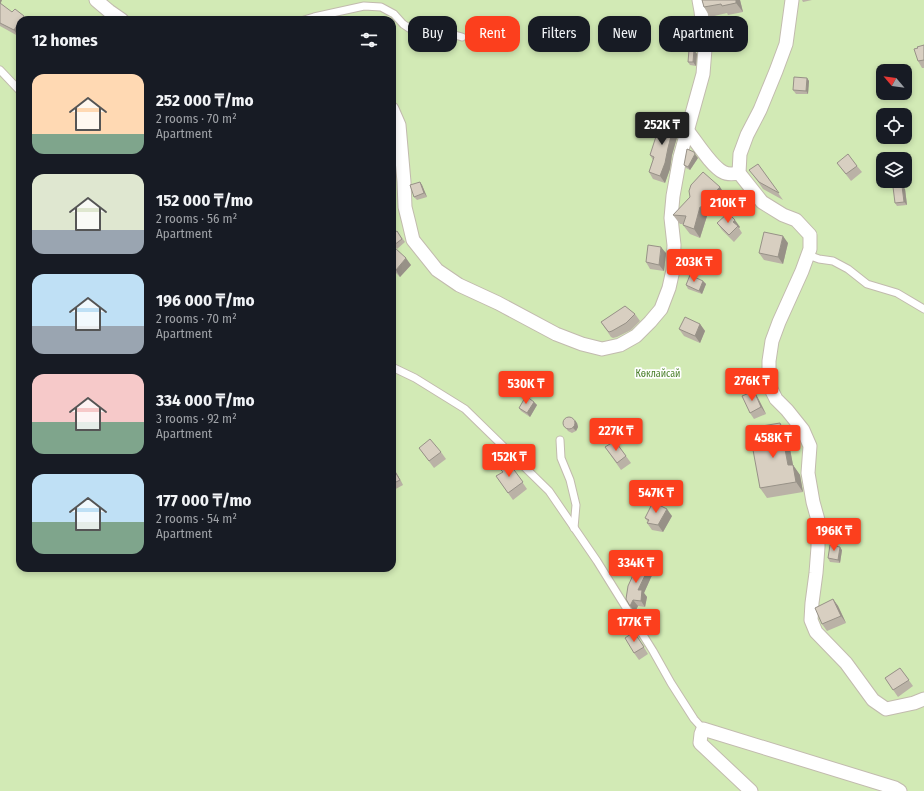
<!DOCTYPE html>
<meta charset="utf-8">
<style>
:root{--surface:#171b24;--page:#242831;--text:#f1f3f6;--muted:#9ea1a6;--accent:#fc3f1d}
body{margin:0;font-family:"Fira Sans Condensed",sans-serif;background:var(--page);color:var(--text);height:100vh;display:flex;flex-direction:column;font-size:15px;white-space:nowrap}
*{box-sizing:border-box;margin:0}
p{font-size:13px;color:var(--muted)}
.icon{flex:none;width:22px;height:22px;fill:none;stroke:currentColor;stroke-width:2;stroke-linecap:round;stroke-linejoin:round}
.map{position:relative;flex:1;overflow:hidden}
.side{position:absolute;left:16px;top:16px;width:380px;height:556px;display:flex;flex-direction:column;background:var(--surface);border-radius:12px;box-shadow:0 2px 6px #0003}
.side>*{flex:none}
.top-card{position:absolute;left:408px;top:16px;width:380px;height:36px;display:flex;gap:8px}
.needle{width:26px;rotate:299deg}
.tools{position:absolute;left:876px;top:64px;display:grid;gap:8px}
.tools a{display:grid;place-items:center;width:36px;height:36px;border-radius:8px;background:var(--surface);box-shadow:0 2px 6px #0003;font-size:20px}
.price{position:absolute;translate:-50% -34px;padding:0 9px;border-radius:4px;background:var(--accent);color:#fff;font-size:13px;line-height:26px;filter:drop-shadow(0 1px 2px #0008)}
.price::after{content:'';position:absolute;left:50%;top:24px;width:12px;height:9px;margin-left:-6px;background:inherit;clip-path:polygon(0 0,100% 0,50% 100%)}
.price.active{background:#222;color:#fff}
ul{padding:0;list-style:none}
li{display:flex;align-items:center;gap:12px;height:100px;padding:0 16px}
li span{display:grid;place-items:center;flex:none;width:112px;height:80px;border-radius:12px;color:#555}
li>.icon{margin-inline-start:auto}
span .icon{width:48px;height:48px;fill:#fffc;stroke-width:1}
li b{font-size:17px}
h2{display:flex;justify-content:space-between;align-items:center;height:48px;padding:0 16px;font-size:17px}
.tag{padding:0 14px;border-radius:12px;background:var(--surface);box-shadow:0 2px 6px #0003;font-size:14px;line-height:36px}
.tag.active{background:var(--accent);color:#fff}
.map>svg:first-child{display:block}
</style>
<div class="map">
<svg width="924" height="791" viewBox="0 0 924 791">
<rect width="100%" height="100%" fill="#f6f3ec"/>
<path fill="#d2eab5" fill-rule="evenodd" d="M 0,0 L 924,0 L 924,791 L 0,791 ZM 20,20 L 392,20 L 392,568 L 20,568 ZM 883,71 L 905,71 L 905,93 L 883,93 ZM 883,115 L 905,115 L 905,137 L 883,137 ZM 883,159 L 905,159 L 905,181 L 883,181 Z"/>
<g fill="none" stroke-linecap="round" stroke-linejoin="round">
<g stroke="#c2bbae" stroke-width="9">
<g id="service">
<polyline points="304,20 314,17 364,6 381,7 394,14 403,24 412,30 421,32 437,30 462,37"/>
<polyline points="0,70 20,91"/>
<polyline points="808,255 819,259 833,261 848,269 867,284 897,293 924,309"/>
<polyline points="392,367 415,378 465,409 549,491 597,561 653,651 671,683 694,719 703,729"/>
<polyline points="560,440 561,458 570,480 576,505 574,528"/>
</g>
</g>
<g stroke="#c2bbae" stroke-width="15">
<g id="minor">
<polyline points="96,0 109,11 122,20"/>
<polyline points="792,0 786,44 776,71 760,110 747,135 740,154 739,173 762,202 783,215 796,220 810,235 810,249 802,271 779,322 772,341 769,361 769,385 776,399 787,410 803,430 810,446 808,473 813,502 818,520 818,547 816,573 812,603 811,620 816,632 846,663 873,700 886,709 914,703 924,699"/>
<polyline points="392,109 399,125 404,182 405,207 409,223 413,240 437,270 459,285 498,303 556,334 582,344 602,349 620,345 636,336 650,322 661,309 669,288 673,270 674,245 671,218 673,196 680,157 703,74 705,49 701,11 699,0"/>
<path d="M 687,130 C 696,141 711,166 723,172 C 728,175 734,174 739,173"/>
<polyline points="751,791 700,743 701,734 703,729 895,788 900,791"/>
</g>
</g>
<use href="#service" stroke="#fff" stroke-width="7"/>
<use href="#minor" stroke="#fff" stroke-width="13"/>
</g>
<g fill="#bab2a6">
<polygon points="0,0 1,4 20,20 20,34 18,36 0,26"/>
<polygon points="702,0 740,0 743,12 728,15 727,13 710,17 704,7"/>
<polygon points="802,0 812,0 803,2"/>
<polygon points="924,45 924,68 922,68 918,61 918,48"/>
<polygon points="694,50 697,54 696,66 690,65 688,62"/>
<polygon points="807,78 809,81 808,94 796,94 793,90"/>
<polygon points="680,127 672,155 670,169 665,183 653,179 649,172 653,160 650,155"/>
<polygon points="698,158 690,170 686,168 684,165"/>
<polygon points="837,163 857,166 862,172 851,181"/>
<polygon points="758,164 783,200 763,189 754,176"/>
<polygon points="420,182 422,185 427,197 417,200 414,197"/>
<polygon points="902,186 905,189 907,205 897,206 895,203"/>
<polygon points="726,196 707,216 700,238 690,234 683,225 684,224 680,224 673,215"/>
<polygon points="717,223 740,227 739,228 742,233 734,242 722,230"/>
<polygon points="397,231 405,242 397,249 392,242"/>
<polygon points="788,243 783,264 764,260 759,253"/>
<polygon points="392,252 411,265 400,277 392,269"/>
<polygon points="666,253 664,271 650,269 646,262"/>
<polygon points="703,281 706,284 702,294 688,289 686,285"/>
<polygon points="635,314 640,321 631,330 617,337 613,338 611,337 601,322"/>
<polygon points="700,324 705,331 700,343 684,336 679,329"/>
<polygon points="754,391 758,398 766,414 754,419 750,413"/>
<polygon points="534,402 537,405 530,417 521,411 519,408"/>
<polygon points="577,423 578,427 576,431 572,433 568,431 563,424"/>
<polygon points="780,423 787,433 793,465 800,475 803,492 767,498 760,488 766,447"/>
<polygon points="615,441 631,463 621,470 605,447"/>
<polygon points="419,448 441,452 446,459 434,468"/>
<polygon points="509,463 527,489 513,500 496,476 503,472"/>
<polygon points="392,465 403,485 392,491"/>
<polygon points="672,516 663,532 652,530 647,523 648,522 645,518"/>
<polygon points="842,550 840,563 830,562 828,558"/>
<polygon points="649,567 653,573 644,593 647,597 645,607 638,606 635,612 630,606"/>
<polygon points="833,599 838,606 846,623 827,631 822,624"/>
<polygon points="639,639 648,654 639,660 634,653"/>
<polygon points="900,668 913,686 898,697 885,678"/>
</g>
<g fill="#979187">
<polygon points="0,0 2,0 0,5"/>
<polygon points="736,0 740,0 743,12 736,3"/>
<polygon points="24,16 27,20 21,20"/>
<polygon points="20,21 20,34 18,36 14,30"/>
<polygon points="694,50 697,54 696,66 693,62"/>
<polygon points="807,78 809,81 808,94 806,91"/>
<polygon points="675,120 680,127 672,155 670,169 665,183 660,176"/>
<polygon points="695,154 698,158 690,170 688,167"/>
<polygon points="420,182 422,185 427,197 424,193"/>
<polygon points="394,183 396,186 392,191 392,185"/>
<polygon points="902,186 905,189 907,205 904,202"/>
<polygon points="720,187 726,196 707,216 701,207"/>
<polygon points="700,207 707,216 700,238 694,229"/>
<polygon points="735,220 740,227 739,228 733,222"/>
<polygon points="783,236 788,243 783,264 778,257"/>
<polygon points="661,247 666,253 664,271 659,265"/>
<polygon points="406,258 411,265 400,277 396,270"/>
<polygon points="703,281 706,284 702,294 699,291"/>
<polygon points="700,324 705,331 700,343 695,336"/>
<polygon points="754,391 758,398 766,414 761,407"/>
<polygon points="534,402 537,405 530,417 527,413"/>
<polygon points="575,420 577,423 578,427 576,431 573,428"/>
<polygon points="780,423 787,433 793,465 800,475 803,492 796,482 788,465"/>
<polygon points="392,465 403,485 400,480 392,467"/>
<polygon points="667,509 672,516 663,532 658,525"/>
<polygon points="840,547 842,550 840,563 838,560"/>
<polygon points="649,567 653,573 644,593 647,597 645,607 641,601 638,590"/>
<polygon points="833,599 838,606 846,623 841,616"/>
<polygon points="633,600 638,606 635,612 630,606"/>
</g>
<g fill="#d8cfc1" stroke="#979187">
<polygon points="702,0 736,0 736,3 722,6 721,4 704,7"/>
<polygon points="0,3 12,12 15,9 24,16 21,20 20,20 20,21 14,30 0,23"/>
<polygon points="924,45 924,60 918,61 914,49 918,48 917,47"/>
<polygon points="689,50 694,50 693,62 688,62"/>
<polygon points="794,77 807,78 806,91 793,90"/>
<polygon points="667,117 675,120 668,148 665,163 660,176 649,172 654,157 650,155 661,121 665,122"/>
<polygon points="687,149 694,152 695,154 688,167 684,165"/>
<polygon points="848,154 857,166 846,174 837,163"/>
<polygon points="758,164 779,193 759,182 749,170"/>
<polygon points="703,172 720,187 701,207 700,207 694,229 683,225 686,216 673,215 690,197 689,191 691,185"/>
<polygon points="420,182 424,193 414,197 410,185"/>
<polygon points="902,186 904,202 895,203 893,187"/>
<polygon points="728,213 735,220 733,222 738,226 729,235 717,223"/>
<polygon points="397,231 402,239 394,245 392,242 392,234"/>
<polygon points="764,232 783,236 778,257 759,253"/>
<polygon points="648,245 661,247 659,265 646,262"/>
<polygon points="395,248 406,258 396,270 392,267 392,252"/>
<polygon points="690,275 703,281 699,291 686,285"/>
<polygon points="625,306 635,314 626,323 612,331 609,332 607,330 601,322"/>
<polygon points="685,317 700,324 695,336 679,329"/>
<polygon points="754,391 761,407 750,413 742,396"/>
<polygon points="526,396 534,402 527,413 519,408"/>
<circle cx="569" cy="423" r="6"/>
<polygon points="780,423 788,465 793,465 796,482 760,488 753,450 766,447 762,426"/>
<polygon points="430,439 441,452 429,461 419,448"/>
<polygon points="615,441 626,456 617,463 605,447"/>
<polygon points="509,463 523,482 508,493 496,476 503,472 500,469"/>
<polygon points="392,467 400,480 392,484"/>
<polygon points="653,502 667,509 658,525 647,523 649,520 645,518"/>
<polygon points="830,545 840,547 838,560 828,558"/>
<polygon points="639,562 649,567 638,590 642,590 641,601 633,600 630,606 626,599 628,586"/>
<polygon points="833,599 841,616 822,624 815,608"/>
<polygon points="634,632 644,647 634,653 625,638"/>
<polygon points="900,668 909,680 893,690 885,678"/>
</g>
<g text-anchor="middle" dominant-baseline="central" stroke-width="3.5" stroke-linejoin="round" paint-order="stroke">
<g font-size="10" fill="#4a7f2a" stroke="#fff">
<text x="658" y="374">Көклайсай</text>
</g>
</g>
</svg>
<div class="tools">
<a><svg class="needle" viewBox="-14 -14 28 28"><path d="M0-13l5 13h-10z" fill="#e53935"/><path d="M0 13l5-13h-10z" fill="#9ea1a6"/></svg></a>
<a><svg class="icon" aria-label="locate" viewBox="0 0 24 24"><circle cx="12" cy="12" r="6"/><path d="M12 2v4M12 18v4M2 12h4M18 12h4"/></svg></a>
<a><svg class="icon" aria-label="layers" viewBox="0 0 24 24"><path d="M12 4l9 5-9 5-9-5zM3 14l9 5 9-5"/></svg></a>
</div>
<b class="price active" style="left:662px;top:146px">252K ₸</b>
<b class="price" style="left:728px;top:224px">210K ₸</b>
<b class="price" style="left:694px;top:283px">203K ₸</b>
<b class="price" style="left:752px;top:402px">276K ₸</b>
<b class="price" style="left:526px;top:405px">530K ₸</b>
<b class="price" style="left:616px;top:452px">227K ₸</b>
<b class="price" style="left:773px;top:459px">458K ₸</b>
<b class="price" style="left:509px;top:478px">152K ₸</b>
<b class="price" style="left:656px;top:514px">547K ₸</b>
<b class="price" style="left:834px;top:552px">196K ₸</b>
<b class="price" style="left:636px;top:584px">334K ₸</b>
<b class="price" style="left:634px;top:643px">177K ₸</b>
<div class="top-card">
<a class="tag">Buy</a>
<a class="tag active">Rent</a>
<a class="tag">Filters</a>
<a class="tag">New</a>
<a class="tag">Apartment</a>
</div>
<section class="side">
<h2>12 homes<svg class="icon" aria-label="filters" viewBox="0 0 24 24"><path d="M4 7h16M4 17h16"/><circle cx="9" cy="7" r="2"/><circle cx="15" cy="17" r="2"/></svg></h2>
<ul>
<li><span style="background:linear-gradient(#ffd9b3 75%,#7fa58c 0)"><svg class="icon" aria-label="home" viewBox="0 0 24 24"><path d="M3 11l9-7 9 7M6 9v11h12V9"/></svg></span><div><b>252 000 ₸/mo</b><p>2 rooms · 70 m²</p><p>Apartment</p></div></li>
<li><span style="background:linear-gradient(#dfe7d0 70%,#9aa5b1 0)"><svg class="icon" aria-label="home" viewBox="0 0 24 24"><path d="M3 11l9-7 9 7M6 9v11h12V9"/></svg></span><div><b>152 000 ₸/mo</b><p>2 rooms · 56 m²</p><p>Apartment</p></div></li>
<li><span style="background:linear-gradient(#bfe0f5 65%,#9aa5b1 0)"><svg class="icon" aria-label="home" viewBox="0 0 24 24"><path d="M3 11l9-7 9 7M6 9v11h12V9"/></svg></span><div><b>196 000 ₸/mo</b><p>2 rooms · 70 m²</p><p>Apartment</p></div></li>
<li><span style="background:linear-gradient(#f6c9c9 60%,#7fa58c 0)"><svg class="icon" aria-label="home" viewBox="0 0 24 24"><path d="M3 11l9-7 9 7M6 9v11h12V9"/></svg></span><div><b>334 000 ₸/mo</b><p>3 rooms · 92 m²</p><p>Apartment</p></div></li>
<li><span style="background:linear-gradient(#bfe0f5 60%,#7fa58c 0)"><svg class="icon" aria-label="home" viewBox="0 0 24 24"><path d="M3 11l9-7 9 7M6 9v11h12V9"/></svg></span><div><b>177 000 ₸/mo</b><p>2 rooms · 54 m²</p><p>Apartment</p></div></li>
</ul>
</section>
</div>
